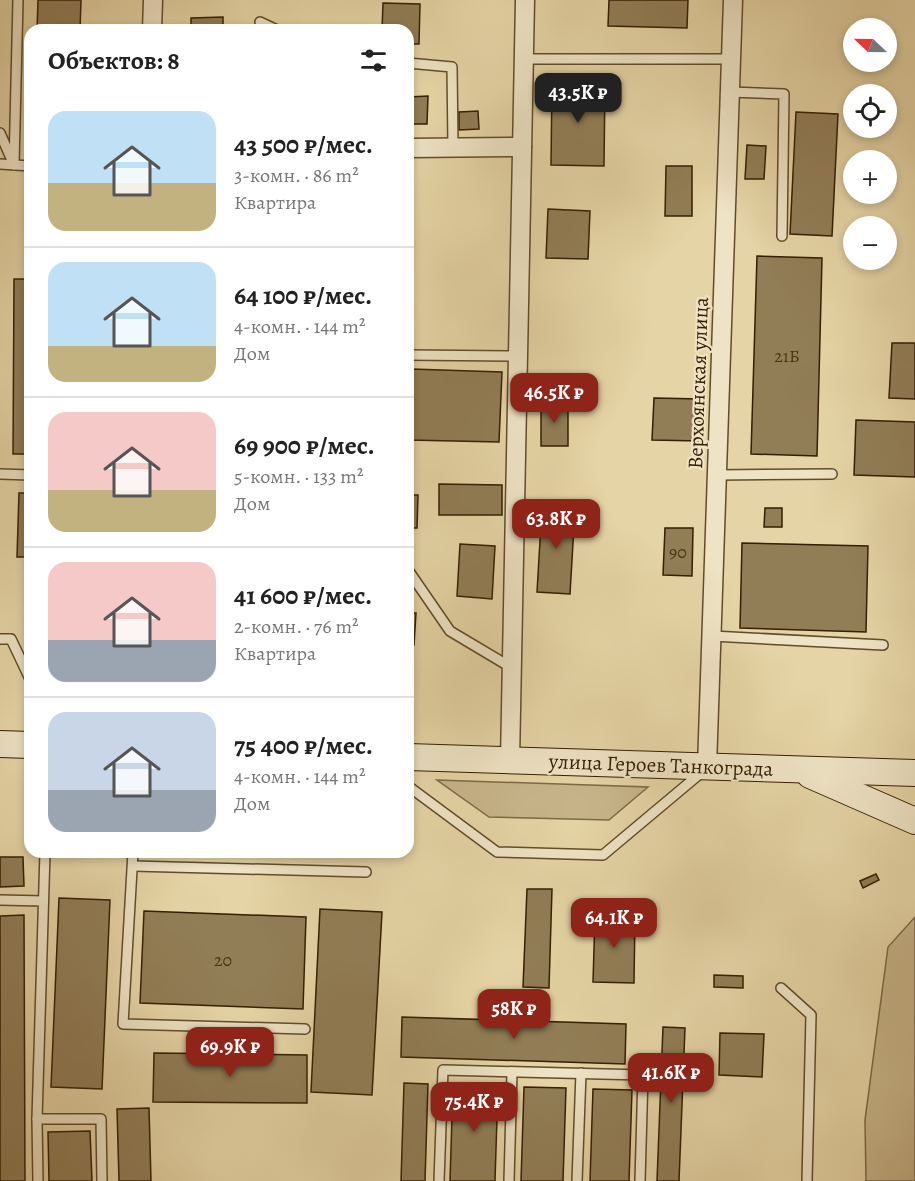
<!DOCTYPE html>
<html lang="ru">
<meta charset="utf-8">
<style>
:root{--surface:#fff;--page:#f6f6f6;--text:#222;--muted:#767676;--line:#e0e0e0;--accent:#8f2418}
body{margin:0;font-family:Alegreya,serif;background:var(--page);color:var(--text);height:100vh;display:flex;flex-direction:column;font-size:22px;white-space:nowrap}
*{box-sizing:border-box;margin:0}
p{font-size:20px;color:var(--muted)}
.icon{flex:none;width:33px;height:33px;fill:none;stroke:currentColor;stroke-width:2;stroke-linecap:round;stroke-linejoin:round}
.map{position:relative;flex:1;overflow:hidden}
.panel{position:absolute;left:24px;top:24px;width:390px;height:834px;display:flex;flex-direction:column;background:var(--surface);border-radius:18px;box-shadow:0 3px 9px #0003}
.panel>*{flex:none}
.needle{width:39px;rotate:292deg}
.fabs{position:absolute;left:843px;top:18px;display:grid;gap:12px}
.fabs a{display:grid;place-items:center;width:54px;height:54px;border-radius:50%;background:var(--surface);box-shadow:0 3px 9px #0003;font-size:30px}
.price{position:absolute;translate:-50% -51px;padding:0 14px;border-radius:12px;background:var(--accent);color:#fff;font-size:20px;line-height:39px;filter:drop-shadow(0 2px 3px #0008)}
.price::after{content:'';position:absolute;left:50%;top:36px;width:18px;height:14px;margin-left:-9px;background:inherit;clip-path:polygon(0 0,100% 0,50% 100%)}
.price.selected{background:#222;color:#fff}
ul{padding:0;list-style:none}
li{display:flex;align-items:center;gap:18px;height:150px;padding:0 24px}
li+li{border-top:2px solid var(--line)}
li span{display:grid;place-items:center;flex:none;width:168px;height:120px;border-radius:18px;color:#555}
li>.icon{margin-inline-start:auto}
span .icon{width:72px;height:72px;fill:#fffc;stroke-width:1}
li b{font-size:26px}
h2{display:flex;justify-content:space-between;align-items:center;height:72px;padding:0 24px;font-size:26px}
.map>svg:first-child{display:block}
</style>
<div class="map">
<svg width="915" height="1181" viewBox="0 0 915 1181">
<rect width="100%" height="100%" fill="#e5d4a5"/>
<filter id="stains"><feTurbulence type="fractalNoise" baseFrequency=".00333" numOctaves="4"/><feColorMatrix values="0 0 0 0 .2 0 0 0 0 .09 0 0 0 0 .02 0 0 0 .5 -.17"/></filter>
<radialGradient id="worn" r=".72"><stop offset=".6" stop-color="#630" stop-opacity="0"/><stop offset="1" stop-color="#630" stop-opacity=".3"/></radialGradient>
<g fill="#c7b589" stroke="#7e6a45" stroke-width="1.5">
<polygon points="437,780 648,787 609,820 489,817"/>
<polygon points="915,917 915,1181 866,1181 865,1120 888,947"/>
</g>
<g fill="#917d56" stroke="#351e01" stroke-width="1.5">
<polygon points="38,0 81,0 80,30 37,30"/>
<polygon points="609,0 688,0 687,28 608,26"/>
<polygon points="383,3 420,4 419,44 408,44 408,30 382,30"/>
<polygon points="223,17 223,30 191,30 191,18"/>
<polygon points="552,82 605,83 604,166 551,165"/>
<polygon points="428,96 427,124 408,124 408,97"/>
<polygon points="478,111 479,129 459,130 459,112"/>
<polygon points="796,112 838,114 832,236 790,234"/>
<polygon points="747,145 766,146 764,179 745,179"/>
<polygon points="666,166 692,166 692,216 665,216"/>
<polygon points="408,167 411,167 413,258 408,259"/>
<polygon points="548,209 590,211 588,259 546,258"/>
<polygon points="757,256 822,258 817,456 751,454"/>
<polygon points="14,279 30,279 30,454 13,454"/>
<polygon points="408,294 413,294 411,337 408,337"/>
<polygon points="892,343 915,343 915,399 889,398"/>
<polygon points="411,369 502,372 499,442 409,440"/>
<polygon points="654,398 701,399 700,441 652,440"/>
<rect x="541" y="403" width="27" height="43"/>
<polygon points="856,420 915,422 915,477 854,475"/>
<polygon points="408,470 411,470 411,495 418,495 417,528 408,528"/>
<polygon points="439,484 502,485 502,515 439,515"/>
<polygon points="19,493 30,493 30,557 17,557"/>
<polygon points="542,507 575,509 570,594 537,592"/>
<polygon points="765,508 782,508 782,527 764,527"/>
<polygon points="665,528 693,528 692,576 663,575"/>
<polygon points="742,543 868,546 866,632 740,628"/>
<polygon points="460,544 495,546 492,599 457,596"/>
<polygon points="408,613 416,613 414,645 408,645"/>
<polygon points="0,857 23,857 24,886 0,887"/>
<polygon points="876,874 879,880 863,888 860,881"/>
<polygon points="527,889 552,889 549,988 523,987"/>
<polygon points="59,898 110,900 102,1089 51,1087"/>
<polygon points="320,909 382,912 372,1095 311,1092"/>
<polygon points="144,911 306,917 303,1009 140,1003"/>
<polygon points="24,915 25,1181 0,1181 0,916"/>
<polygon points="595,915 635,916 634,983 593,982"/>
<polygon points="714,975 743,976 743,988 714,987"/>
<polygon points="402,1017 626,1024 625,1064 401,1057"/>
<polygon points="663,1027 685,1028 679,1181 657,1181"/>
<polygon points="720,1033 764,1034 762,1077 719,1075"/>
<polygon points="154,1053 307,1055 307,1103 153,1102"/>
<polygon points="404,1083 428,1084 425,1181 401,1181"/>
<polygon points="453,1084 498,1086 495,1181 450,1181"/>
<polygon points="524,1087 566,1088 563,1181 521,1181"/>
<polygon points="593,1089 632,1090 629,1181 590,1181"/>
<polygon points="149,1108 151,1181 119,1181 117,1109"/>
<polygon points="90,1131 92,1181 49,1181 48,1132"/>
</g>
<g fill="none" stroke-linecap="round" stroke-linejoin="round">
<g stroke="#614c2a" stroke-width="12">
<g id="service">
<polyline points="260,22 277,30"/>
<polyline points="524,59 731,59"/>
<polyline points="408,63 452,67 453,147"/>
<polyline points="730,92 784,94 782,236"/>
<polyline points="0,133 14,165 18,0"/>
<polyline points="0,164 30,166"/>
<polyline points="408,355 518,356"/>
<polyline points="0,474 30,475"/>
<polyline points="717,475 832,474"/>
<polyline points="408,570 450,631 512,668"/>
<polyline points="712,636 883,645"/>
<polyline points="0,639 11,639 30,679"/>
<polyline points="408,786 497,852 603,855 702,772"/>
<polyline points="133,852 123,1024 305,1029"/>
<polyline points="133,866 366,872"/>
<polyline points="0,900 43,901"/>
<polyline points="781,988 811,1015 807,1181"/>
<polyline points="37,1119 101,1119 102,1181"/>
<polyline points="38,1181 37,1119 45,852"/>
<polyline points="439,1181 443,1070 643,1075 640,1181"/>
<polyline points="509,1181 512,1072"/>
<polyline points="577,1181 581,1073"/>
</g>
</g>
<g stroke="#614c2a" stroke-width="21">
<g id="minor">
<polyline points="152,30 153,0"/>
<polyline points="408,148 522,147"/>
<polyline points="510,760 525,0"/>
<polyline points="707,767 733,0"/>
</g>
</g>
<g stroke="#351e01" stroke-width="28">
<g id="secondary">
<polyline points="0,744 30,745"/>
<polyline points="408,757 915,773"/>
<polyline points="810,775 915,821"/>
</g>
</g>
<use href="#service" stroke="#eee3c4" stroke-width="9"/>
<use href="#minor" stroke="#eee3c4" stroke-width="18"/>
<use href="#secondary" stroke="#eee3c4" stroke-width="26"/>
</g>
<g text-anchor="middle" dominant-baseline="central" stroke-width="4.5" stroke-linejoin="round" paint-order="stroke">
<g font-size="18" fill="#4c3616">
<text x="787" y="356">21Б</text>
<text x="678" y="552">90</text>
<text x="223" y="960">20</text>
</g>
<g font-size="21" fill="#351e01" stroke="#eee3c4">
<text transform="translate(698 383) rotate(-88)">Верхоянская улица</text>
<text transform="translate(661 765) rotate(2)">улица Героев Танкограда</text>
</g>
</g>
<rect width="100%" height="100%" filter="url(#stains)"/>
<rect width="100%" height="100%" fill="url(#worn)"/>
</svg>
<div class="fabs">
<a><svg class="needle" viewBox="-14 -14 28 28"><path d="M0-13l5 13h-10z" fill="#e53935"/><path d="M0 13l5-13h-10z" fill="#767676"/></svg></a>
<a><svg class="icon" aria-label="locate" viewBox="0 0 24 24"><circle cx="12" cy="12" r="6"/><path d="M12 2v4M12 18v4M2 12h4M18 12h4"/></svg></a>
<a>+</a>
<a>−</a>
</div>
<b class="price selected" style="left:578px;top:124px">43.5K ₽</b>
<b class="price" style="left:554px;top:424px">46.5K ₽</b>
<b class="price" style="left:556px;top:550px">63.8K ₽</b>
<b class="price" style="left:614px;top:949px">64.1K ₽</b>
<b class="price" style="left:514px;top:1040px">58K ₽</b>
<b class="price" style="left:230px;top:1078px">69.9K ₽</b>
<b class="price" style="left:671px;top:1104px">41.6K ₽</b>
<b class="price" style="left:474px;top:1133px">75.4K ₽</b>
<section class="panel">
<h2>Объектов: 8<svg class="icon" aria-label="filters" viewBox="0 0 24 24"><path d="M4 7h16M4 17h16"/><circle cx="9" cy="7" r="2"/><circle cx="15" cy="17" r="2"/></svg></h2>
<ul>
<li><span style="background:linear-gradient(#bfe0f5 60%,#c2b280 0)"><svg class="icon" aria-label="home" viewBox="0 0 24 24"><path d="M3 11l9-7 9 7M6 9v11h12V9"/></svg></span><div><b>43 500 ₽/мес.</b><p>3-комн. · 86 m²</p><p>Квартира</p></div></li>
<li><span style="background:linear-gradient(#bfe0f5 70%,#c2b280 0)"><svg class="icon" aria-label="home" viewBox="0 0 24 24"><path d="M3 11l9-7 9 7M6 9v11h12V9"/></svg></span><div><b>64 100 ₽/мес.</b><p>4-комн. · 144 m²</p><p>Дом</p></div></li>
<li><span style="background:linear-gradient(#f6c9c9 65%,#c2b280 0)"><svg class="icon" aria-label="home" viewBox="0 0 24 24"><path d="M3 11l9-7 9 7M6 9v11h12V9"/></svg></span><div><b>69 900 ₽/мес.</b><p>5-комн. · 133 m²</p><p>Дом</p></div></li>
<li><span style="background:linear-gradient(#f6c9c9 65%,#9aa5b1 0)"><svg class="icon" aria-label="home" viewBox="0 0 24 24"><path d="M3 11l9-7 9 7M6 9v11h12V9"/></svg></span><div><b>41 600 ₽/мес.</b><p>2-комн. · 76 m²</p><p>Квартира</p></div></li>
<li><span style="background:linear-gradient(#c9d6e8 65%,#9aa5b1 0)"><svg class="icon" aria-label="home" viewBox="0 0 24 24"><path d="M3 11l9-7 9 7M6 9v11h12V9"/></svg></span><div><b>75 400 ₽/мес.</b><p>4-комн. · 144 m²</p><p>Дом</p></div></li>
</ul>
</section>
</div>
